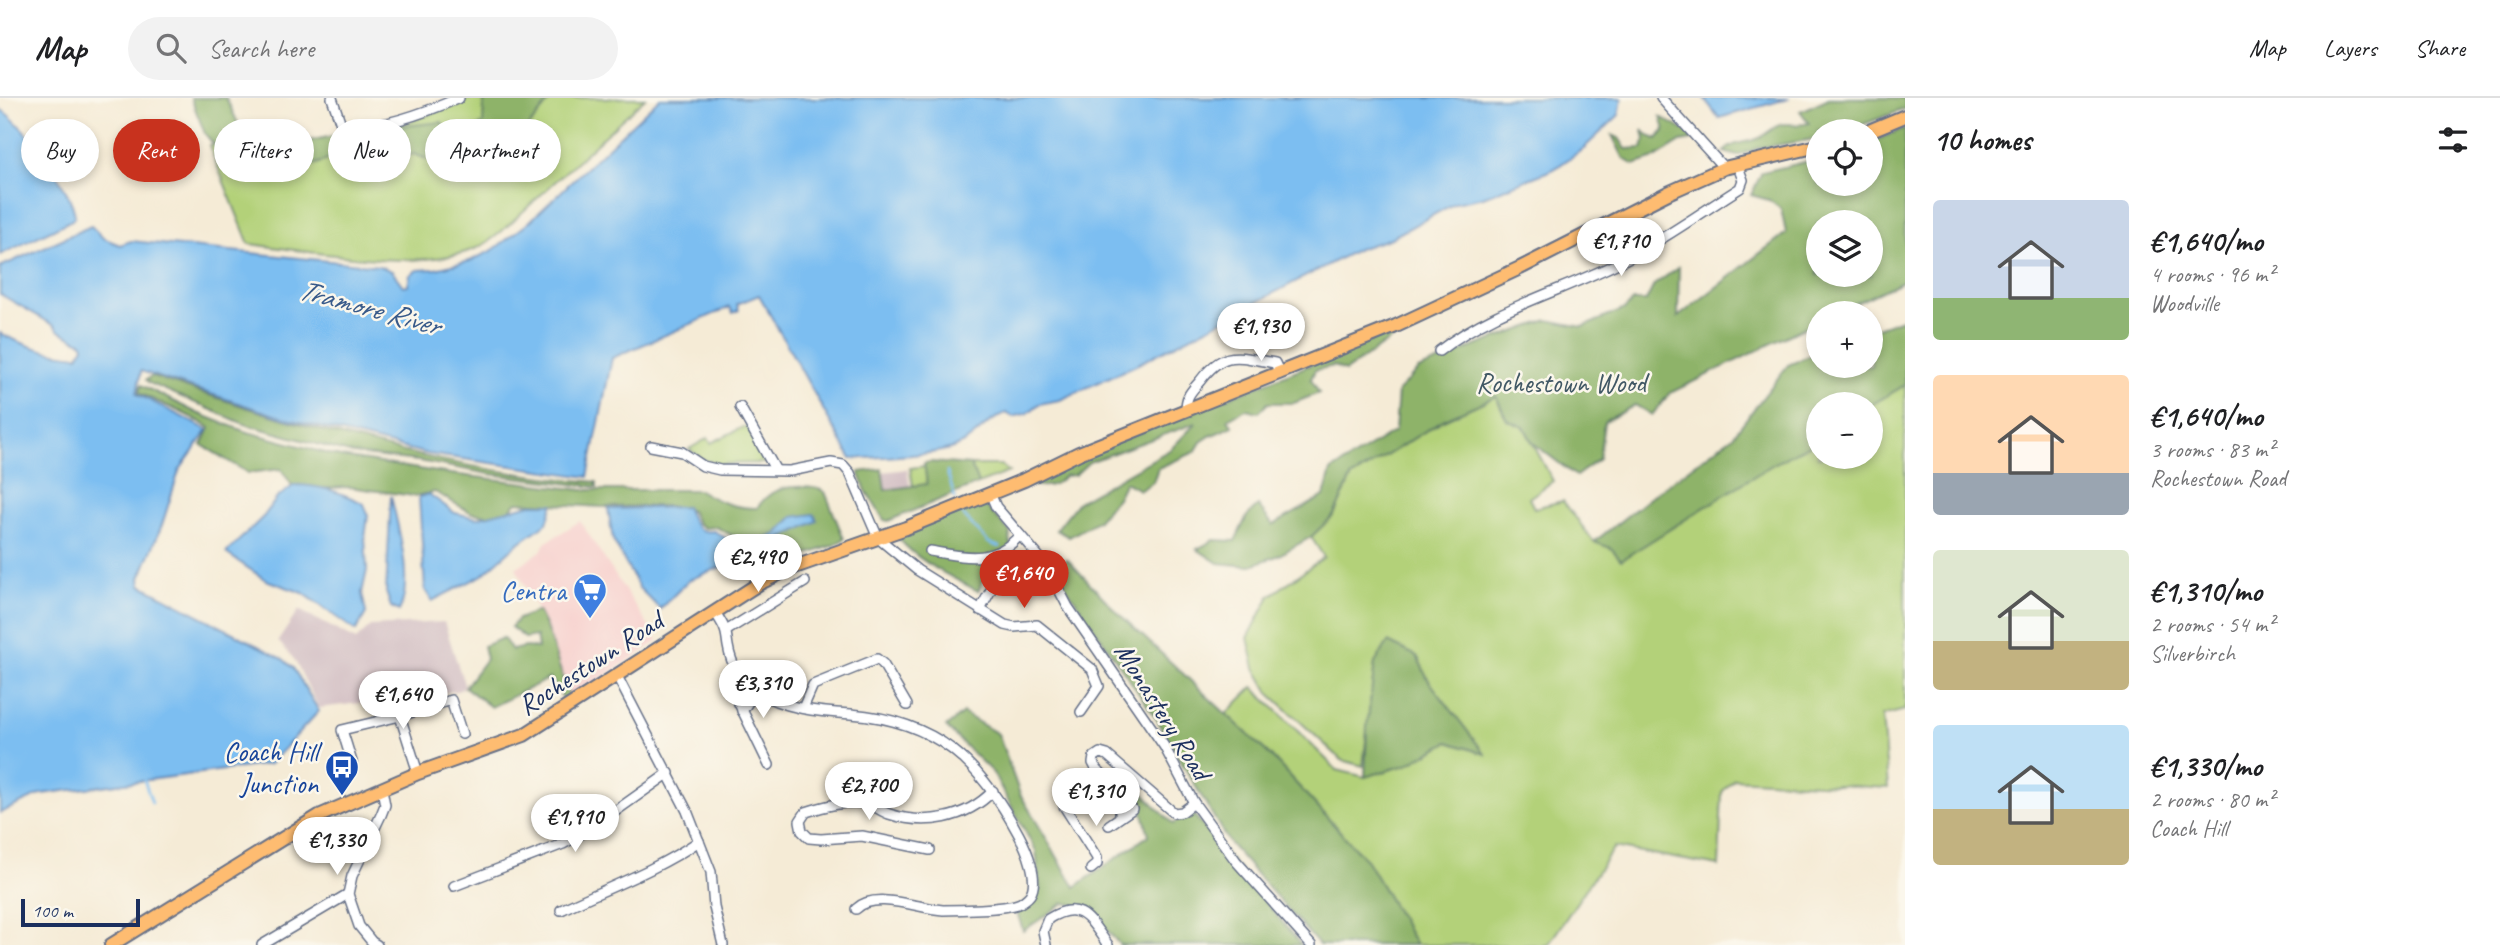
<!DOCTYPE html>
<meta charset="utf-8">
<style>
:root{--surface:#fff;--page:#f2f2f2;--text:#202124;--muted:#757577;--line:#e0e0e0;--accent:#c8321e}
body{margin:0;font-family:Caveat,sans-serif;background:var(--page);color:var(--text);height:100vh;display:flex;flex-direction:column;font-size:26px;white-space:nowrap}
*{box-sizing:border-box;margin:0}
p{font-size:23px;color:var(--muted)}
.icon{flex:none;width:38px;height:38px;fill:none;stroke:currentColor;stroke-width:2;stroke-linecap:round;stroke-linejoin:round}
.map{position:relative;flex:1;overflow:hidden}
.side{display:flex;flex-direction:column;background:var(--surface);width:595px}
.side>*{flex:none}
.banner{position:absolute;left:21px;top:21px;width:665px;height:63px;display:flex;gap:14px}
.buttons{position:absolute;left:1806px;top:21px;display:grid;gap:14px}
.buttons a{display:grid;place-items:center;width:77px;height:77px;border-radius:50%;background:var(--surface);box-shadow:0 4px 10px #0003;font-size:35px}
.scale{position:absolute;left:21px;bottom:18px;width:119px;box-sizing:border-box;padding-left:7px;border:4px solid #1b2f5e;border-top:0;font-size:19px;line-height:24px;white-space:nowrap;color:#1b2f5e;-webkit-text-stroke:5px #fbf7ec;paint-order:stroke}
.price{position:absolute;translate:-50% -60px;padding:0 16px;border-radius:24px;background:#fff;color:#222;font-size:23px;line-height:46px;filter:drop-shadow(0 2px 4px #0008)}
.price::after{content:'';position:absolute;left:50%;top:42px;width:21px;height:16px;margin-left:-10px;background:inherit;clip-path:polygon(0 0,100% 0,50% 100%)}
.price.active{background:var(--accent);color:#fff}
ul{padding:0;list-style:none}
li{display:flex;align-items:center;gap:21px;height:175px;padding:0 28px}
li span{display:grid;place-items:center;flex:none;width:196px;height:140px;border-radius:7px;color:#555}
li>.icon{margin-inline-start:auto}
span .icon{width:84px;height:84px;fill:#fffc;stroke-width:1}
li b{font-size:30px}
h2{display:flex;justify-content:space-between;align-items:center;height:84px;padding:0 28px;font-size:30px}
.pill{padding:0 24px;border-radius:32px;background:var(--surface);box-shadow:0 4px 10px #0003;font-size:24px;line-height:63px}
.pill.active{background:var(--accent);color:#fff}
header{display:flex;align-items:center;gap:42px;box-sizing:border-box;height:98px;padding:0 35px;background:var(--surface);border-bottom:2px solid var(--line)}
header strong{font-size:33px}
nav{display:flex;gap:38px;margin-inline-start:auto;font-size:24px}
.search{width:490px;height:63px;background:var(--page);display:flex;align-items:center;gap:18px;box-sizing:border-box;padding:0 24px;border-radius:38px;color:var(--muted);font-size:26px}
main{display:flex;flex:1;min-height:0}
.map>svg:first-child{display:block}
</style>
<header>
<strong>Map</strong>
<div class="search"><svg class="icon" aria-label="search" viewBox="0 0 24 24"><circle cx="10" cy="10" r="6"/><path d="M15 15l6 6"/></svg>Search here</div>
<nav><a>Map</a><a>Layers</a><a>Share</a></nav>
</header>
<main>
<div class="map">
<svg width="1905" height="847" viewBox="0 0 1905 847">
<rect width="100%" height="100%" fill="#fbf7ec"/>
<filter id="ink" filterUnits="userSpaceOnUse"><feTurbulence type="fractalNoise" baseFrequency=".0143" numOctaves="2"/><feDisplacementMap in="SourceGraphic" scale="14" xChannelSelector="R" yChannelSelector="G"/><feConvolveMatrix kernelMatrix="1 2 1 2 8 2 1 2 1" color-interpolation-filters="sRGB"/></filter>
<filter id="wash" filterUnits="userSpaceOnUse"><feTurbulence type="fractalNoise" baseFrequency=".00686" numOctaves="4" result="noise"/><feDisplacementMap in="SourceGraphic" scale="28" xChannelSelector="R" yChannelSelector="G"/><feGaussianBlur stdDeviation="1.57" result="paint"/><feColorMatrix in="noise" values="0 0 0 0 0 0 0 0 0 0 0 0 0 0 0 0 0 1.4 0 .05"/><feComposite in="paint" operator="in"/></filter>
<g filter="url(#wash)">
<rect width="100%" height="100%" fill="#f5ebd6"/>
<polygon fill="#f7d0cd" points="580,423 658,543 570,601 547,531 516,470 541,453 545,445"/>
<g fill="#d2bec3">
<polygon points="907,371 910,389 885,392 882,374"/>
<polygon points="299,512 356,542 371,528 444,524 465,589 457,593 319,610 294,561 278,543"/>
</g>
<g fill="#b3d179" stroke="#67806c" stroke-width="2">
<path d="M 471,0 L 645,0 L 502,133 C 495,139 487,145 479,149 C 421,176 313,153 249,146 L 209,47 L 246,42 L 286,47 L 409,24 Z"/>
<polygon points="1905,287 1905,612 1882,618 1888,690 1734,681 1722,694 1719,768 1614,749 1548,847 1416,847 1367,763 1270,657 1226,616 1253,589 1337,672 1365,679 1406,667 1448,644 1484,655 1429,583 1417,558 1375,565 1363,668 1342,662 1270,596 1255,570 1248,540 1270,498 1324,459 1311,439 1334,417 1351,380 1443,322 1496,298 1507,322 1524,329 1553,383 1529,400 1534,410 1563,403 1594,444 1611,450 1818,343 1818,359 1871,359 1871,307"/>
<polygon points="743,329 748,330 764,357 764,365 719,366 704,362 689,351 708,340 711,345"/>
<polygon points="971,367 1001,367 1009,374 978,386"/>
<polygon points="925,368 927,386 913,388 910,370"/>
</g>
<g fill="#8eb369" stroke="#547164" stroke-width="2" fill-rule="evenodd">
<polygon points="191,0 226,0 246,42 286,48 357,33 442,24 450,43 483,26 484,2 488,0 552,0 518,42 461,75 414,56 384,66 370,56 348,55 313,67 273,73 222,56 205,36"/>
<path d="M 1829,0 L 1905,0 L 1905,11 L 1845,33 L 1818,33 L 1818,41 L 1815,41 L 1758,50 L 1737,58 L 1724,54 C 1734,42 1749,46 1761,39 C 1769,34 1777,25 1787,26 C 1797,26 1798,28 1809,25 L 1800,13 Z"/>
<polygon points="1661,19 1687,34 1692,42 1681,44 1655,60 1634,67 1624,61 1612,37 1619,40 1626,51 1642,50 1645,42 1643,32 1648,38 1657,41 1665,32"/>
<path d="M 1905,30 L 1905,182 L 1835,215 L 1818,215 L 1818,223 L 1670,295 L 1652,317 L 1635,307 L 1604,324 L 1599,361 L 1576,378 L 1533,345 L 1524,329 L 1507,322 L 1496,298 L 1443,322 L 1351,380 L 1334,417 L 1311,439 L 1277,458 L 1249,468 L 1218,465 L 1197,451 L 1214,442 L 1235,443 L 1247,418 L 1258,408 L 1273,427 L 1324,398 L 1331,373 L 1395,333 L 1398,293 L 1418,272 L 1478,247 L 1548,222 L 1583,229 L 1625,211 L 1633,203 L 1646,203 L 1654,187 L 1679,169 L 1678,219 L 1786,135 L 1781,111 L 1769,102 L 1751,97 L 1762,74 L 1818,61 L 1818,86 L 1871,86 L 1871,44 ZM 1818,124 L 1871,124 L 1871,177 L 1818,177 Z"/>
<polygon points="1905,220 1905,287 1871,307 1818,306 1818,343 1775,365 1621,462 1611,450 1594,444 1656,395 1732,339 1788,267 1818,254 1818,268 1871,268 1871,232"/>
<path d="M 1413,226 L 1345,273 L 1334,268 L 1315,272 L 1311,281 L 1319,295 L 1294,305 L 1268,305 L 1259,314 L 1246,311 L 1228,321 L 1233,328 L 1210,338 L 1201,344 L 1195,354 L 1158,370 L 1153,384 L 1140,392 L 1125,384 L 1117,400 L 1097,423 L 1069,439 L 1056,432 L 1078,404 L 1171,351 L 1196,325 L 1089,364 L 1075,377 L 1064,378 C 1055,390 1044,389 1030,387 L 1042,378 L 1086,356 Z"/>
<path d="M 152,278 C 295,327 444,374 597,384 L 597,389 L 490,376 L 419,363 L 353,356 L 244,326 L 149,285 L 146,282 Z"/>
<path d="M 141,287 L 197,315 L 244,333 L 341,359 L 451,376 L 583,392 L 699,392 C 718,404 735,410 757,410 C 763,402 769,395 779,392 C 790,388 815,387 825,394 L 844,441 L 834,447 L 778,467 L 770,446 L 816,423 L 793,419 L 777,436 L 765,441 L 735,439 L 716,429 L 704,430 L 697,425 L 691,413 L 668,408 L 602,409 L 517,404 L 505,416 L 495,418 L 472,415 L 435,394 L 414,398 L 349,389 L 295,392 L 281,371 L 248,375 L 202,347 L 210,330 C 188,315 163,307 139,295 Z"/>
<polygon points="931,364 971,367 978,386 888,423 884,422 866,393 859,374 882,371 885,392 927,386 924,365"/>
<path d="M 983,405 L 1010,434 L 1011,454 L 1016,465 L 989,470 L 978,493 C 950,478 920,465 899,441 L 912,431 Z"/>
<polygon points="1067,461 1115,512 1270,657 1367,763 1416,847 1319,847 1229,745 1153,616 1053,470"/>
<polygon points="538,513 546,529 570,601 565,603 550,580 491,609 465,589 486,561 483,548 503,540 512,552 525,549 538,550 536,538 525,540 511,529 518,521"/>
<polygon points="1388,544 1417,558 1429,583 1485,656 1448,644 1406,667 1365,679 1367,628 1375,565"/>
<polygon points="963,615 998,636 1020,696 1075,789 1149,737 1135,687 1173,726 1191,713 1301,847 1120,847 1087,809 1064,805 1023,833 1016,811 1040,792 1036,753 993,675 946,629"/>
</g>
<g fill="#7cbef1" stroke="#4c76a8" stroke-width="2">
<path d="M 660,0 L 1622,0 L 1619,17 L 1583,51 L 1554,71 L 1483,99 L 1455,105 L 1391,140 L 1358,151 L 1138,266 L 1060,302 L 1039,306 L 1028,315 L 1013,319 L 1006,315 C 986,322 975,341 958,348 C 936,358 877,359 851,361 L 759,197 L 737,206 L 739,212 L 733,215 L 730,209 L 612,260 L 588,379 L 428,356 L 284,320 L 141,273 L 137,296 L 208,332 L 179,373 L 162,427 L 140,480 L 141,487 L 283,561 L 293,570 L 319,613 L 270,666 L 41,696 L 0,715 L 0,235 C 28,249 47,255 78,258 L 84,249 L 83,245 L 59,233 L 55,228 L 0,196 L 0,169 L 91,128 L 103,140 L 120,147 L 131,143 L 379,168 L 392,173 L 403,188 L 408,187 L 410,177 L 417,172 L 435,171 L 470,163 L 493,152 L 527,126 Z"/>
<polygon points="1704,0 1790,0 1719,20"/>
<path d="M 0,11 C 23,24 72,92 75,118 L 72,122 L 0,157 Z"/>
<path d="M 294,387 C 320,387 342,394 364,406 L 368,417 L 365,440 L 367,472 L 362,495 L 366,515 L 356,533 L 303,495 L 266,482 L 226,455 L 264,418 L 277,400 Z"/>
<polygon points="429,396 455,415 477,420 531,406 553,406 547,425 516,447 481,478 432,503 425,492 419,399"/>
<path d="M 391,398 C 398,429 414,484 399,513 L 391,509 L 386,494 Z"/>
<path d="M 686,409 C 693,424 696,436 714,433 L 729,442 L 747,441 L 756,445 L 777,436 L 793,419 L 814,416 L 817,423 L 735,463 L 689,482 L 660,511 L 639,490 L 613,442 L 608,411 Z"/>
</g>
<g fill="none" stroke-linecap="round" stroke-linejoin="round">
<g stroke="#7cbef1" stroke-width="2.5">
<polyline points="947,374 955,400"/>
<polyline points="962,416 989,445 999,449"/>
<polyline points="1005,453 1041,475"/>
<polyline points="144,682 152,705"/>
</g>
</g>
</g>
<g filter="url(#ink)">
<g fill="none" stroke-linecap="round" stroke-linejoin="round">
<g stroke="#677188" stroke-width="12">
<g id="minor">
<path d="M 332,0 L 341,26 C 370,37 431,12 459,0"/>
<polyline points="1661,0 1724,70"/>
<path d="M 1439,253 C 1494,210 1564,193 1626,161 C 1665,141 1702,114 1740,90 L 1743,82 L 1737,66"/>
<polyline points="740,309 775,371"/>
<path d="M 1186,312 C 1186,297 1191,294 1200,283 C 1225,250 1238,259 1275,265 L 1280,276"/>
<polyline points="651,348 682,354 703,368 720,372 790,373 831,365 843,367 850,375 878,440 917,472 1005,527 1014,529 1037,527 1092,571 1099,588 1081,614"/>
<polyline points="990,395 996,409 1046,467 1068,509 1164,648 1194,705 1236,763 1311,847"/>
<path d="M 930,453 C 965,459 994,467 1020,437"/>
<polyline points="980,512 999,477"/>
<path d="M 715,514 C 718,519 723,526 725,532 C 727,537 727,543 728,548 C 731,566 739,581 755,592 C 782,611 820,614 851,616 C 937,623 980,664 1019,737 C 1026,750 1040,782 1030,797 C 1028,800 1021,805 1018,806 C 1004,811 958,812 943,812 C 920,811 875,792 856,811"/>
<polyline points="726,533 805,484"/>
<polyline points="617,578 687,713 711,774 714,809 723,847"/>
<polyline points="731,589 769,667"/>
<polyline points="803,610 813,587 877,561 883,566 907,607"/>
<polyline points="742,613 756,593"/>
<polyline points="400,618 418,675"/>
<polyline points="352,664 342,632 400,618 451,602 462,636"/>
<path d="M 1120,719 C 1120,710 1121,698 1116,690 C 1109,680 1098,677 1093,665 L 1094,659 L 1100,655 L 1107,657 L 1174,715 L 1182,714 L 1194,705"/>
<polyline points="1109,727 1132,711"/>
<path d="M 930,752 L 862,738 L 821,741 L 809,740 L 802,733 L 800,723 L 806,714 C 825,708 844,703 864,705 C 873,706 880,713 889,716 C 925,728 966,721 993,693"/>
<polyline points="1091,771 1097,766 1097,760 1064,708 1064,700 1099,676"/>
<polyline points="454,788 563,746 593,729 669,675"/>
<path d="M 561,812 C 607,790 657,772 699,743"/>
<polyline points="262,847 348,796"/>
<polyline points="377,847 372,844 359,828 348,796 352,778 381,717 385,707 382,691"/>
<path d="M 1046,847 L 1043,833 L 1048,821 C 1081,800 1090,822 1108,847"/>
</g>
</g>
<g stroke="#677188" stroke-width="16">
<g id="major">
<polyline points="1869,33 1905,18"/>
<polyline points="111,847 319,718 418,675 524,637 760,485 789,471 906,430 1024,382 1079,355 1396,228 1520,170 1668,95 1724,70 1818,48"/>
</g>
</g>
<use href="#minor" stroke="#fff" stroke-width="9"/>
<use href="#major" stroke="#febc71" stroke-width="12"/>
</g>
</g>
<defs>
<g id="supermarket-pin" transform="scale(1.75)"><path d="M0 17L-7.5 6A9.5 9.5 0 1 1 7.5 6Z" fill="#3f7fe0" stroke="#fbf7ec"/><path d="M-6-5.5h2.5l.6 2H6L4.5 2H-2.5L-4.4-4H-6ZM-1.5 3.2a1.3 1.3 0 1 0 .1 0ZM3 3.2a1.3 1.3 0 1 0 .1 0Z" fill="#fff"/></g>
<g id="bus-pin" transform="scale(1.75)"><path d="M0 17L-7.5 6A9.5 9.5 0 1 1 7.5 6Z" fill="#1a4fb4" stroke="#fbf7ec"/><path d="M-5-6H5V4H4V6H2V4H-2V6H-4V4H-5ZM-3.5-4V0h7V-4ZM-3.5 1.2v1.5H-2V1.2ZM2 1.2v1.5H3.5V1.2Z" fill="#fff"/></g>
</defs>
<g fill-rule="evenodd">
<use href="#supermarket-pin" x="590" y="492"/>
<use href="#bus-pin" x="342" y="669"/>
</g>
<g text-anchor="middle" dominant-baseline="central" stroke-width="5" stroke-linejoin="round" paint-order="stroke">
<g font-size="28" fill="#415865" stroke="#fbf7ec">
<text x="1561" y="284">Rochestown Wood</text>
</g>
<g font-size="28" fill="#366cbe" stroke="#fbf7ec" text-anchor="end">
<text x="566" y="492">Centra</text>
</g>
<g font-size="28" fill="#1b2f5e" stroke="#fbf7ec">
<text transform="translate(590 565) rotate(-33)">Rochestown Road</text>
<text transform="translate(1163 613) rotate(58)">Monastery Road</text>
</g>
<g font-size="28" fill="#164399" stroke="#fbf7ec" text-anchor="end">
<text x="318" y="653">Coach Hill<tspan x="318" dy="32">Junction</tspan></text>
</g>
<g font-size="30" font-style="italic" fill="#385a8a" stroke="#fbf7ec">
<text transform="translate(369 209) rotate(15)">Tramore River</text>
</g>
</g>
</svg>
<div class="buttons">
<a><svg class="icon" aria-label="locate" viewBox="0 0 24 24"><circle cx="12" cy="12" r="6"/><path d="M12 2v4M12 18v4M2 12h4M18 12h4"/></svg></a>
<a><svg class="icon" aria-label="layers" viewBox="0 0 24 24"><path d="M12 4l9 5-9 5-9-5zM3 14l9 5 9-5"/></svg></a>
<a>+</a>
<a>−</a>
</div>
<div class="scale">100 m</div>
<b class="price" style="left:1621px;top:180px">€1,710</b>
<b class="price" style="left:1261px;top:265px">€1,930</b>
<b class="price" style="left:758px;top:496px">€2,490</b>
<b class="price active" style="left:1024px;top:512px">€1,640</b>
<b class="price" style="left:763px;top:622px">€3,310</b>
<b class="price" style="left:403px;top:633px">€1,640</b>
<b class="price" style="left:869px;top:724px">€2,700</b>
<b class="price" style="left:1096px;top:730px">€1,310</b>
<b class="price" style="left:575px;top:756px">€1,910</b>
<b class="price" style="left:337px;top:779px">€1,330</b>
<div class="banner">
<a class="pill">Buy</a>
<a class="pill active">Rent</a>
<a class="pill">Filters</a>
<a class="pill">New</a>
<a class="pill">Apartment</a>
</div>
</div>
<section class="side">
<h2>10 homes<svg class="icon" aria-label="filters" viewBox="0 0 24 24"><path d="M4 7h16M4 17h16"/><circle cx="9" cy="7" r="2"/><circle cx="15" cy="17" r="2"/></svg></h2>
<ul>
<li><span style="background:linear-gradient(#c9d6e8 70%,#8fb573 0)"><svg class="icon" aria-label="home" viewBox="0 0 24 24"><path d="M3 11l9-7 9 7M6 9v11h12V9"/></svg></span><div><b>€1,640/mo</b><p>4 rooms · 96 m²</p><p>Woodville</p></div></li>
<li><span style="background:linear-gradient(#ffd9b3 70%,#9aa5b1 0)"><svg class="icon" aria-label="home" viewBox="0 0 24 24"><path d="M3 11l9-7 9 7M6 9v11h12V9"/></svg></span><div><b>€1,640/mo</b><p>3 rooms · 83 m²</p><p>Rochestown Road</p></div></li>
<li><span style="background:linear-gradient(#dfe7d0 65%,#c2b280 0)"><svg class="icon" aria-label="home" viewBox="0 0 24 24"><path d="M3 11l9-7 9 7M6 9v11h12V9"/></svg></span><div><b>€1,310/mo</b><p>2 rooms · 54 m²</p><p>Silverbirch</p></div></li>
<li><span style="background:linear-gradient(#bfe0f5 60%,#c2b280 0)"><svg class="icon" aria-label="home" viewBox="0 0 24 24"><path d="M3 11l9-7 9 7M6 9v11h12V9"/></svg></span><div><b>€1,330/mo</b><p>2 rooms · 80 m²</p><p>Coach Hill</p></div></li>
</ul>
</section>
</main>
